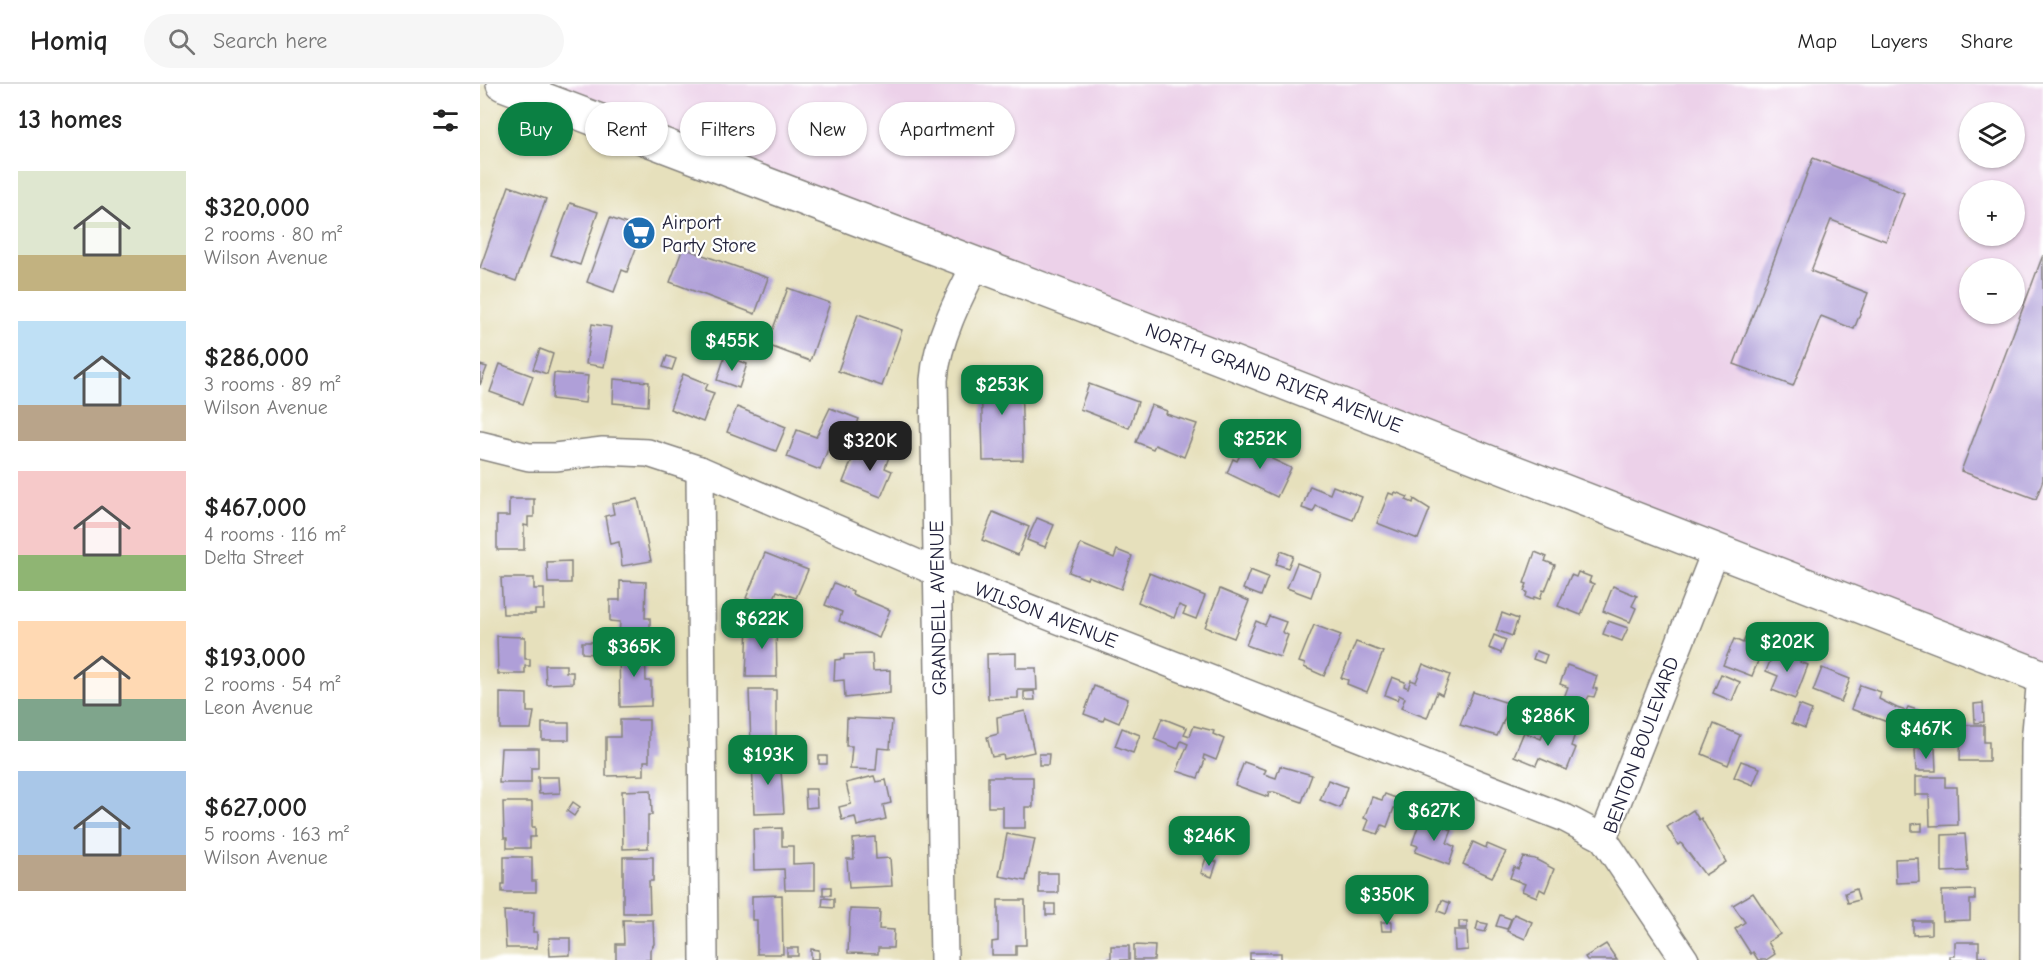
<!DOCTYPE html>
<meta charset="utf-8">
<style>
:root{--surface:#fff;--page:#f6f6f6;--text:#222;--muted:#767676;--line:#e0e0e0;--accent:#0b8043}
body{margin:0;font-family:"Comic Neue",sans-serif;background:var(--page);color:var(--text);height:100vh;display:flex;flex-direction:column;font-size:22px;white-space:nowrap}
*{box-sizing:border-box;margin:0}
p{font-size:20px;color:var(--muted)}
.icon{flex:none;width:33px;height:33px;fill:none;stroke:currentColor;stroke-width:2;stroke-linecap:round;stroke-linejoin:round}
.map{position:relative;flex:1;overflow:hidden}
.side{display:flex;flex-direction:column;background:var(--surface);width:480px}
.side>*{flex:none}
.top-card{position:absolute;left:18px;top:18px;width:570px;height:54px;display:flex;gap:12px}
.fabs{position:absolute;left:1479px;top:18px;display:grid;gap:12px}
.fabs a{display:grid;place-items:center;width:66px;height:66px;border-radius:50%;background:var(--surface);box-shadow:0 2px 4px #0004;font-size:30px}
.price{position:absolute;translate:-50% -51px;padding:0 14px;border-radius:12px;background:var(--accent);color:#fff;font-size:20px;line-height:39px;filter:drop-shadow(0 2px 3px #0008)}
.price::after{content:'';position:absolute;left:50%;top:36px;width:18px;height:14px;margin-left:-9px;background:inherit;clip-path:polygon(0 0,100% 0,50% 100%)}
.price.on{background:#222;color:#fff}
ul{padding:0;list-style:none}
li{display:flex;align-items:center;gap:18px;height:150px;padding:0 18px}
li span{display:grid;place-items:center;flex:none;width:168px;height:120px;border-radius:0px;color:#555}
li>.icon{margin-inline-start:auto}
span .icon{width:72px;height:72px;fill:#fffc;stroke-width:1}
li b{font-size:26px}
h2{display:flex;justify-content:space-between;align-items:center;height:72px;padding:0 18px;font-size:26px}
.tag{padding:0 21px;border-radius:27px;background:var(--surface);box-shadow:0 2px 4px #0004;font-size:21px;line-height:54px}
.tag.on{background:var(--accent);color:#fff}
header{display:flex;align-items:center;gap:36px;box-sizing:border-box;height:84px;padding:0 30px;background:var(--surface);border-bottom:2px solid var(--line)}
header strong{font-size:28px}
nav{display:flex;gap:33px;margin-inline-start:auto;font-size:21px}
.search{width:420px;height:54px;background:var(--page);display:flex;align-items:center;gap:15px;box-sizing:border-box;padding:0 21px;border-radius:33px;color:var(--muted);font-size:22px}
main{display:flex;flex:1;min-height:0}
.map>svg:first-child{display:block}
</style>
<header>
<strong>Homiq</strong>
<div class="search"><svg class="icon" aria-label="search" viewBox="0 0 24 24"><circle cx="10" cy="10" r="6"/><path d="M15 15l6 6"/></svg>Search here</div>
<nav><a>Map</a><a>Layers</a><a>Share</a></nav>
</header>
<main>
<section class="side">
<h2>13 homes<svg class="icon" aria-label="filters" viewBox="0 0 24 24"><path d="M4 7h16M4 17h16"/><circle cx="9" cy="7" r="2"/><circle cx="15" cy="17" r="2"/></svg></h2>
<ul>
<li><span style="background:linear-gradient(#dfe7d0 70%,#c2b280 0)"><svg class="icon" aria-label="home" viewBox="0 0 24 24"><path d="M3 11l9-7 9 7M6 9v11h12V9"/></svg></span><div><b>$320,000</b><p>2 rooms · 80 m²</p><p>Wilson Avenue</p></div></li>
<li><span style="background:linear-gradient(#bfe0f5 70%,#b9a48a 0)"><svg class="icon" aria-label="home" viewBox="0 0 24 24"><path d="M3 11l9-7 9 7M6 9v11h12V9"/></svg></span><div><b>$286,000</b><p>3 rooms · 89 m²</p><p>Wilson Avenue</p></div></li>
<li><span style="background:linear-gradient(#f6c9c9 70%,#8fb573 0)"><svg class="icon" aria-label="home" viewBox="0 0 24 24"><path d="M3 11l9-7 9 7M6 9v11h12V9"/></svg></span><div><b>$467,000</b><p>4 rooms · 116 m²</p><p>Delta Street</p></div></li>
<li><span style="background:linear-gradient(#ffd9b3 65%,#7fa58c 0)"><svg class="icon" aria-label="home" viewBox="0 0 24 24"><path d="M3 11l9-7 9 7M6 9v11h12V9"/></svg></span><div><b>$193,000</b><p>2 rooms · 54 m²</p><p>Leon Avenue</p></div></li>
<li><span style="background:linear-gradient(#a9c7e8 70%,#b9a48a 0)"><svg class="icon" aria-label="home" viewBox="0 0 24 24"><path d="M3 11l9-7 9 7M6 9v11h12V9"/></svg></span><div><b>$627,000</b><p>5 rooms · 163 m²</p><p>Wilson Avenue</p></div></li>
</ul>
</section>
<div class="map">
<svg width="1563" height="876" viewBox="0 0 1563 876">
<rect width="100%" height="100%" fill="#fff"/>
<filter id="ink" filterUnits="userSpaceOnUse"><feTurbulence type="fractalNoise" baseFrequency=".0167" numOctaves="2"/><feDisplacementMap in="SourceGraphic" scale="12" xChannelSelector="R" yChannelSelector="G"/><feConvolveMatrix kernelMatrix="1 2 1 2 8 2 1 2 1" color-interpolation-filters="sRGB"/></filter>
<filter id="wash" filterUnits="userSpaceOnUse"><feTurbulence type="fractalNoise" baseFrequency=".008" numOctaves="4" result="noise"/><feDisplacementMap in="SourceGraphic" scale="24" xChannelSelector="R" yChannelSelector="G"/><feGaussianBlur stdDeviation="1.35" result="paint"/><feColorMatrix in="noise" values="0 0 0 0 0 0 0 0 0 0 0 0 0 0 0 0 0 1.4 0 .05"/><feComposite in="paint" operator="in"/></filter>
<g filter="url(#wash)">
<rect width="100%" height="100%" fill="#e6e0bc"/>
<path fill="#ecd1e9" fill-rule="evenodd" d="M 25,0 L 1563,0 L 1563,581 ZM 1490,28 L 1534,28 L 1534,74 L 1490,74 ZM 1490,106 L 1534,106 L 1534,152 L 1490,152 ZM 1490,184 L 1534,184 L 1534,230 L 1490,230 Z"/>
<g id="blocks">
<g fill="#af9fd8">
<polygon points="1333,74 1424,109 1406,157 1351,136 1331,187 1388,209 1374,245 1341,232 1313,302 1254,280"/>
<polygon points="29,102 66,115 36,197 0,184"/>
<polygon points="90,119 118,128 100,181 71,171"/>
<polygon points="130,134 163,146 147,188 142,186 134,208 107,198"/>
<polygon points="203,164 288,194 275,230 190,198"/>
<polygon points="1563,171 1563,396 1556,415 1481,387"/>
<polygon points="308,204 350,219 330,277 287,261"/>
<polygon points="378,230 422,246 402,302 358,287"/>
<polygon points="112,240 131,243 124,283 106,280"/>
<polygon points="60,265 73,270 67,290 53,285"/>
<polygon points="187,272 196,275 192,286 183,283"/>
<polygon points="245,272 267,280 259,304 237,296"/>
<polygon points="20,280 53,292 43,320 10,308"/>
<polygon points="0,281 7,283 0,301"/>
<polygon points="541,287 543,376 503,377 501,288"/>
<polygon points="74,289 108,292 105,319 72,315"/>
<polygon points="203,290 228,300 225,306 234,309 223,338 190,325"/>
<polygon points="134,295 169,298 168,322 133,319"/>
<polygon points="609,300 658,318 649,344 600,325"/>
<polygon points="671,321 687,327 686,330 717,340 704,373 675,361 673,365 656,358"/>
<polygon points="257,323 306,343 296,367 247,348"/>
<polygon points="350,324 379,335 370,359 353,352 340,386 307,373 317,346 336,353"/>
<polygon points="387,361 410,370 405,384 412,387 401,413 363,398 373,373 381,376"/>
<polygon points="765,361 772,364 773,361 794,369 792,375 811,384 797,413 747,389 753,375 757,377"/>
<polygon points="830,402 850,410 853,402 882,413 873,436 836,422 833,428 822,424"/>
<polygon points="915,408 928,413 926,416 933,419 934,415 950,425 938,455 897,439 909,409 914,411"/>
<polygon points="29,415 54,415 54,433 48,433 48,442 44,441 44,466 17,466 17,432 29,432"/>
<polygon points="158,415 171,477 142,482 139,458 130,460 125,432 134,430 132,420"/>
<polygon points="513,428 549,443 538,471 502,456"/>
<polygon points="557,434 574,441 565,463 547,456"/>
<polygon points="601,460 634,474 637,466 652,472 641,505 608,492 607,495 589,488"/>
<polygon points="801,467 813,472 808,484 796,480"/>
<polygon points="1055,468 1067,473 1065,477 1075,481 1065,507 1063,506 1060,515 1054,513 1053,516 1046,513 1047,508 1044,507 1047,500 1044,499"/>
<polygon points="285,469 328,486 316,514 297,507 290,524 266,514"/>
<polygon points="91,477 91,499 68,499 67,478"/>
<polygon points="817,479 840,488 831,513 807,504"/>
<polygon points="770,486 788,493 781,512 763,505"/>
<polygon points="1098,488 1111,493 1109,498 1114,500 1101,531 1078,522 1091,491 1096,493"/>
<polygon points="669,489 725,512 716,535 703,530 706,524 699,521 694,534 658,518"/>
<polygon points="21,494 54,494 54,505 64,505 64,526 55,526 55,530 23,530"/>
<polygon points="140,497 166,498 165,534 170,534 170,553 139,552 140,538 130,537 130,516 140,516"/>
<polygon points="354,499 373,507 372,510 410,526 399,554 359,537 362,528 345,521"/>
<polygon points="1133,502 1157,512 1152,522 1156,524 1150,538 1123,527"/>
<polygon points="740,505 769,517 754,554 725,543"/>
<polygon points="1022,529 1038,535 1032,552 1016,546"/>
<polygon points="789,532 806,538 802,548 808,551 800,573 766,561 776,537 785,541"/>
<polygon points="1128,537 1148,544 1142,557 1123,550"/>
<polygon points="268,539 296,539 297,593 266,593"/>
<polygon points="834,541 861,551 844,592 824,583 825,580 819,578"/>
<polygon points="1014,551 1026,556 1021,569 1009,564"/>
<polygon points="17,552 45,553 45,575 50,575 50,582 45,582 45,590 18,590"/>
<polygon points="1265,554 1284,562 1272,592 1243,581 1254,555 1263,559"/>
<polygon points="102,558 115,558 114,570 102,569"/>
<polygon points="876,558 903,568 887,608 867,600 868,596 861,594"/>
<polygon points="165,562 166,597 171,597 171,622 140,623 139,563"/>
<polygon points="1295,565 1321,575 1320,578 1328,581 1315,615 1292,606 1298,592 1286,587"/>
<polygon points="1056,567 1067,571 1064,579 1053,575"/>
<polygon points="536,569 536,584 556,584 557,606 538,606 538,614 508,615 507,570"/>
<polygon points="392,570 393,587 410,586 410,609 365,614 364,596 354,597 355,576 364,575 364,571"/>
<polygon points="943,580 970,591 962,611 957,608 947,634 921,624 925,614 919,611 917,616 905,611 912,593 925,598 924,602 928,604 931,596 936,598"/>
<polygon points="65,581 86,581 86,588 93,588 93,599 66,600"/>
<polygon points="1087,581 1117,592 1113,604 1117,605 1114,613 1109,612 1097,633 1079,627 1088,603 1080,600"/>
<polygon points="1342,584 1370,595 1361,618 1333,607"/>
<polygon points="1241,590 1260,598 1252,617 1233,609"/>
<polygon points="1380,601 1401,608 1399,615 1417,624 1426,627 1428,623 1443,628 1436,648 1421,642 1418,651 1407,647 1410,639 1371,625"/>
<polygon points="614,602 648,615 639,639 625,633 623,637 604,630"/>
<polygon points="269,606 296,606 296,662 271,662"/>
<polygon points="554,607 555,616 544,616 544,608"/>
<polygon points="993,608 1031,620 1017,652 980,641"/>
<polygon points="20,609 47,610 47,628 54,628 51,645 20,645"/>
<polygon points="1503,619 1504,638 1495,639 1494,620"/>
<polygon points="1319,621 1332,626 1325,644 1312,639"/>
<polygon points="545,627 554,668 524,675 523,671 512,673 507,653 518,650 517,633"/>
<polygon points="367,634 412,636 410,665 398,664 396,686 370,685 372,662 366,662"/>
<polygon points="682,634 707,644 704,650 710,652 714,642 734,647 733,650 744,655 736,676 724,671 723,675 725,676 718,694 697,687 708,660 701,657 698,665 674,655"/>
<polygon points="140,636 169,636 169,677 164,677 164,691 126,692 126,653 140,653"/>
<rect x="62" y="639" width="27" height="17"/>
<polygon points="1067,639 1095,650 1091,662 1096,664 1087,686 1059,674 1056,681 1034,672 1044,648 1061,655"/>
<polygon points="1234,640 1260,651 1248,681 1222,670"/>
<polygon points="1481,641 1504,641 1504,658 1509,658 1509,677 1480,677"/>
<polygon points="642,644 660,651 653,669 635,662"/>
<polygon points="21,664 58,664 58,684 51,684 51,699 19,699"/>
<polygon points="1455,664 1456,687 1436,687 1435,665"/>
<polygon points="559,670 569,670 568,681 559,681"/>
<rect x="339" y="672" width="8" height="8"/>
<polygon points="300,673 304,729 274,730 272,674"/>
<polygon points="1261,677 1280,684 1273,701 1254,693"/>
<polygon points="764,678 786,686 784,690 796,694 800,682 832,691 822,718 794,708 789,708 788,713 755,701"/>
<polygon points="394,692 396,698 406,696 411,719 403,721 406,735 377,742 375,733 362,736 359,723 371,720 366,699"/>
<polygon points="58,693 79,693 80,709 59,710"/>
<polygon points="508,693 553,693 553,723 545,723 545,744 523,744 523,723 508,723"/>
<polygon points="1435,693 1465,693 1465,703 1477,703 1478,741 1450,742 1449,711 1435,711"/>
<polygon points="848,696 867,703 860,724 840,716"/>
<polygon points="325,705 336,705 337,723 326,724"/>
<polygon points="171,706 172,731 168,731 168,764 143,765 142,707"/>
<polygon points="905,710 921,716 917,725 914,724 907,743 902,741 898,750 885,746 889,736 884,734 892,713 902,716"/>
<polygon points="23,718 52,718 52,743 55,743 55,753 50,753 50,764 27,764 27,754 24,754"/>
<polygon points="93,718 100,723 94,732 87,727"/>
<polygon points="1213,726 1219,736 1221,734 1246,778 1225,791 1201,759 1198,761 1187,743"/>
<polygon points="941,734 972,746 967,759 975,763 969,781 935,768 938,762 932,760"/>
<polygon points="1442,739 1442,747 1432,747 1432,740"/>
<polygon points="302,744 302,762 313,762 313,780 335,779 335,806 305,806 304,785 274,786 273,745"/>
<polygon points="527,750 555,755 546,797 519,792"/>
<polygon points="1485,750 1488,787 1462,788 1462,751"/>
<polygon points="395,753 396,775 410,774 412,802 369,804 367,775 374,775 373,755"/>
<polygon points="993,758 1006,764 1007,760 1026,768 1012,793 983,780"/>
<polygon points="24,773 52,773 52,797 56,797 56,808 22,808 22,800 24,800"/>
<polygon points="143,773 173,773 173,797 169,797 170,829 143,829"/>
<polygon points="1043,773 1055,775 1074,785 1065,808 1060,805 1057,813 1042,807 1045,800 1030,794 1034,783 1038,785"/>
<polygon points="726,774 737,778 732,793 721,789"/>
<polygon points="1438,774 1439,798 1416,799 1415,775"/>
<rect x="559" y="789" width="19" height="20"/>
<rect x="343" y="803" width="8" height="8"/>
<polygon points="1376,805 1379,816 1368,819 1365,809"/>
<polygon points="1495,806 1495,816 1490,816 1490,836 1463,837 1462,807"/>
<polygon points="1273,809 1300,850 1288,858 1295,870 1286,876 1278,876 1273,868 1271,870 1255,845 1265,838 1253,821"/>
<polygon points="302,811 303,870 277,870 277,836 272,836 272,812"/>
<polygon points="343,814 354,815 354,824 342,823"/>
<polygon points="518,816 545,816 546,861 536,861 536,871 512,871 512,858 518,857"/>
<polygon points="962,816 970,819 966,830 958,827"/>
<rect x="566" y="820" width="9" height="11"/>
<polygon points="370,825 400,826 399,845 414,846 413,864 398,864 398,870 368,869"/>
<polygon points="24,827 54,828 53,848 57,848 57,864 26,864"/>
<polygon points="1034,830 1052,838 1045,855 1027,847"/>
<polygon points="1020,831 1031,835 1027,845 1016,842"/>
<polygon points="143,836 173,836 174,860 170,866 170,876 136,876 136,860 144,860"/>
<rect x="979" y="837" width="8" height="7"/>
<polygon points="1433,837 1451,837 1451,850 1433,851"/>
<polygon points="901,838 912,838 912,847 902,847"/>
<polygon points="998,838 1008,840 1005,848 996,846"/>
<polygon points="974,846 987,846 988,866 975,867"/>
<polygon points="69,854 90,854 90,871 70,872"/>
<polygon points="1475,858 1499,858 1499,873 1505,873 1505,876 1470,876 1470,872 1475,872"/>
<polygon points="1126,860 1137,876 1107,876 1105,873"/>
<polygon points="654,861 675,862 674,876 654,876"/>
<polygon points="631,862 649,862 649,876 621,876 631,874"/>
<rect x="307" y="864" width="11" height="8"/>
<polygon points="331,865 339,866 339,875 331,875"/>
<rect x="770" y="869" width="31" height="7"/>
</g>
</g>
</g>
<g filter="url(#ink)">
<use href="#blocks" fill-opacity="0" stroke="#84817c" stroke-width="1.5"/>
<g fill="none" stroke-linecap="round" stroke-linejoin="round">
<g stroke="#84817c" stroke-width="30">
<g id="minor">
<polyline points="0,361 49,373 75,373 123,367 168,369 220,386 459,489 1085,734 1123,754 1205,876"/>
<polyline points="220,386 224,876"/>
<polyline points="1123,754 1236,466"/>
<path d="M 464,876 L 454,296 C 457,256 478,215 496,180"/>
<polyline points="1554,876 1555,659 1561,592"/>
</g>
</g>
<g stroke="#84817c" stroke-width="36">
<polyline id="major" points="23,0 596,218 1563,593"/>
</g>
<use href="#minor" stroke="#fff" stroke-width="27"/>
<use href="#major" stroke="#fff" stroke-width="33"/>
</g>
</g>
<defs>
<g id="supermarket-disc" transform="scale(1.725)"><circle r="9.5" fill="#1f6fb2" stroke="#fff"/><path d="M-6-5.5h2.5l.6 2H6L4.5 2H-2.5L-4.4-4H-6ZM-1.5 3.2a1.3 1.3 0 1 0 .1 0ZM3 3.2a1.3 1.3 0 1 0 .1 0Z" fill="#fff"/></g>
</defs>
<g fill-rule="evenodd">
<use href="#supermarket-disc" x="159" y="149"/>
</g>
<g text-anchor="middle" dominant-baseline="central" stroke-width="4.5" stroke-linejoin="round" paint-order="stroke">
<g font-size="20" fill="#22223b" stroke="#fff" text-anchor="start">
<text x="182" y="138">Airport<tspan x="182" dy="23">Party Store</tspan></text>
</g>
<g font-size="20" fill="#22223b" stroke="#fff">
<text transform="translate(794 294) rotate(21)">NORTH GRAND RIVER AVENUE</text>
<text transform="translate(458 524) rotate(-91)">GRANDELL AVENUE</text>
<text transform="translate(566 531) rotate(21)">WILSON AVENUE</text>
<text transform="translate(1161 661) rotate(-70)">BENTON BOULEVARD</text>
</g>
</g>
</svg>
<div class="fabs">
<a><svg class="icon" aria-label="layers" viewBox="0 0 24 24"><path d="M12 4l9 5-9 5-9-5zM3 14l9 5 9-5"/></svg></a>
<a>+</a>
<a>−</a>
</div>
<b class="price" style="left:252px;top:288px">$455K</b>
<b class="price" style="left:522px;top:332px">$253K</b>
<b class="price" style="left:780px;top:386px">$252K</b>
<b class="price on" style="left:390px;top:388px">$320K</b>
<b class="price" style="left:282px;top:566px">$622K</b>
<b class="price" style="left:1307px;top:589px">$202K</b>
<b class="price" style="left:154px;top:594px">$365K</b>
<b class="price" style="left:1068px;top:663px">$286K</b>
<b class="price" style="left:1446px;top:676px">$467K</b>
<b class="price" style="left:288px;top:702px">$193K</b>
<b class="price" style="left:954px;top:758px">$627K</b>
<b class="price" style="left:729px;top:783px">$246K</b>
<b class="price" style="left:907px;top:842px">$350K</b>
<div class="top-card">
<a class="tag on">Buy</a>
<a class="tag">Rent</a>
<a class="tag">Filters</a>
<a class="tag">New</a>
<a class="tag">Apartment</a>
</div>
</div>
</main>
